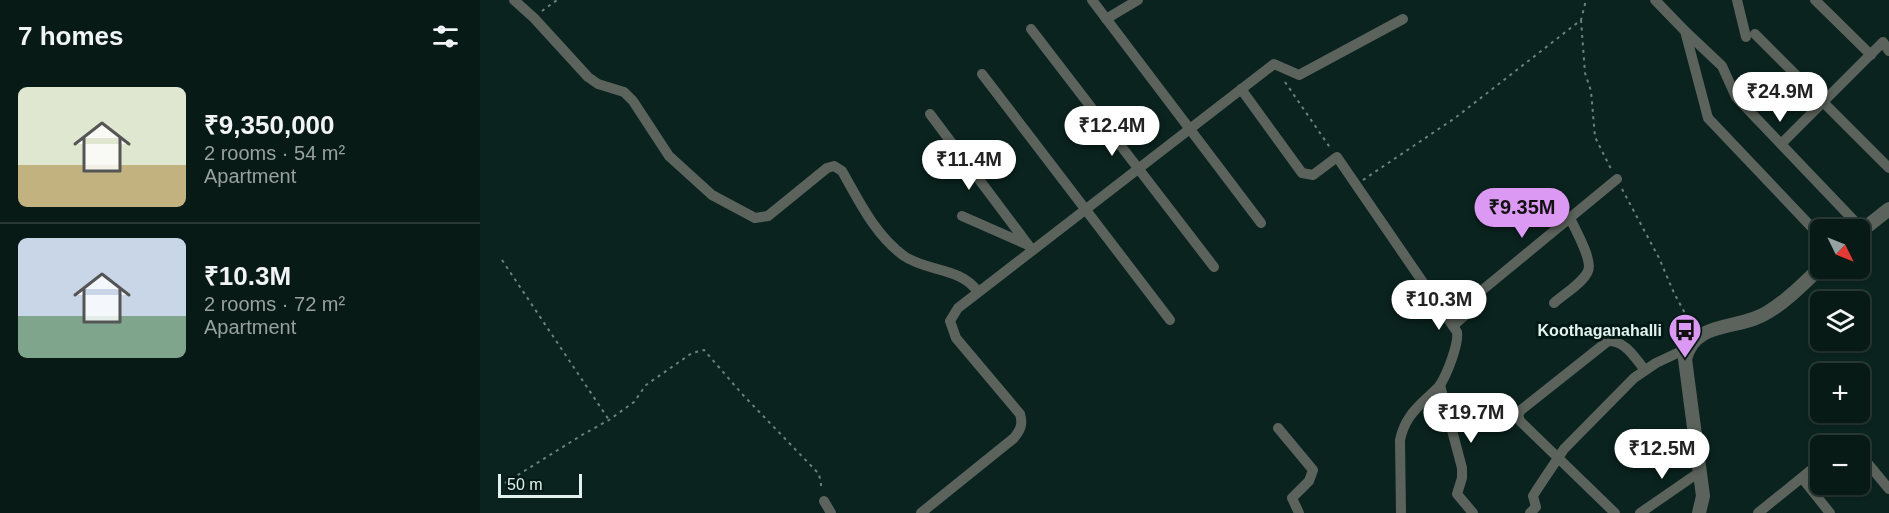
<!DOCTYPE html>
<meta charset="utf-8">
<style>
:root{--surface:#081a16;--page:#162723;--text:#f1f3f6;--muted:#98a1a1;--line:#293835;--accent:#dc99f4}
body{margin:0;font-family:Arial,sans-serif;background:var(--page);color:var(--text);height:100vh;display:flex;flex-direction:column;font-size:22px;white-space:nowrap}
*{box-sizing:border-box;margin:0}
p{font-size:20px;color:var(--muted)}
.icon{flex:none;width:33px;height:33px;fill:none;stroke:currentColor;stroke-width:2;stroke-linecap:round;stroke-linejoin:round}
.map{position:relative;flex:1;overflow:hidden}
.panel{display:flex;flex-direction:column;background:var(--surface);width:480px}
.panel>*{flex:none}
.needle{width:39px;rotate:133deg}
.tools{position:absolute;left:1330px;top:219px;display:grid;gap:12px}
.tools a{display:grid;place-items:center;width:60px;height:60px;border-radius:9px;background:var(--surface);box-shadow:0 2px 4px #0004,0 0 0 2px var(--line);font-size:30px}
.scale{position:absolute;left:18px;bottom:15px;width:84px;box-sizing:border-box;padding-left:6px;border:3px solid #e4f2ee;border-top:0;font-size:16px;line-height:21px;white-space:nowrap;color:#e4f2ee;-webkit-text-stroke:4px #021a15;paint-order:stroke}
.price{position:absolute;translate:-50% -51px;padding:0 14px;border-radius:21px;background:#fff;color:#222;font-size:20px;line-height:39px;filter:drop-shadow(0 2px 3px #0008)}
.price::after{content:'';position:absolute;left:50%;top:36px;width:18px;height:14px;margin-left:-9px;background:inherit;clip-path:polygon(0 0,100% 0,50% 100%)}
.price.on{background:var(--accent);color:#111}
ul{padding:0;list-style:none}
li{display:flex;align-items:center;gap:18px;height:150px;padding:0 18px}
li+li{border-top:2px solid var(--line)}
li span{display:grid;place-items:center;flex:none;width:168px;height:120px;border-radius:9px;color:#555}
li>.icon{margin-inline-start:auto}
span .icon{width:72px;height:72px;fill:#fffc;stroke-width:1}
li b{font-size:26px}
h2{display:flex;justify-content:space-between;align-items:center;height:72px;padding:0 18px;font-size:26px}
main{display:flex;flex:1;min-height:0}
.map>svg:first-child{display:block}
</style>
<main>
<section class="panel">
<h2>7 homes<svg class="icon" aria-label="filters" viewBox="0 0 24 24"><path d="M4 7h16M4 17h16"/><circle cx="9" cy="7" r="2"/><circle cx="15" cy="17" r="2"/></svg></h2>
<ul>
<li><span style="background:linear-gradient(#dfe7d0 65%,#c2b280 0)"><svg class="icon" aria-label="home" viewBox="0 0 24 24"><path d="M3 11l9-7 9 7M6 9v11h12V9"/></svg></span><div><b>₹9,350,000</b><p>2 rooms · 54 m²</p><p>Apartment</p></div></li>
<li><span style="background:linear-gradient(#c9d6e8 65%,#7fa58c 0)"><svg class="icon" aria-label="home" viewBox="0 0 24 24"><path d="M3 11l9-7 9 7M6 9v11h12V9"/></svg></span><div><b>₹10.3M</b><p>2 rooms · 72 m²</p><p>Apartment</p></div></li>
</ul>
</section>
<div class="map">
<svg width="1409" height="513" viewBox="0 0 1409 513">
<rect width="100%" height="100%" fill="#0a231e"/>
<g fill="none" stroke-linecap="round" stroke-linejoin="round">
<g stroke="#6d817d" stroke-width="2" stroke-dasharray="3 4.5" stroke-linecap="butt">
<polyline points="62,11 77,0"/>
<polyline points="1101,20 1105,73 1111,91 1115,137 1132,171"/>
<polyline points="805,82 851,149"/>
<polyline points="883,180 975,118 1101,20 1106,0"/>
<polyline points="1142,189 1179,258 1194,293 1213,328"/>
<polyline points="22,260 129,420"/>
<polyline points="25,483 102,435 129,420 154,402 166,385 212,353 224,350 263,395 339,474 342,490"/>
</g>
<g stroke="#5c635c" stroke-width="10">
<path d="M 34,0 L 54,18 L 108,77 L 118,84 L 144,92 L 153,101 L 189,156 L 232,195 L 275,218 L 288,216 L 347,168 L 354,166 L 362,171 C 379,201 395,235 424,256 C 447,272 481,267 498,292"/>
<polyline points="612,0 781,223"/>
<polyline points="1175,0 1205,31 1228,118 1341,237"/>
<polyline points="1257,0 1266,37"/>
<polyline points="1335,0 1391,55"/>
<polyline points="626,19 658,0"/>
<polyline points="551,29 734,267"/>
<polyline points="1206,32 1242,66 1256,97 1383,230"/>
<polyline points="1275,34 1409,168"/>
<polyline points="502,74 690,320"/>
<path d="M 761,89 L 822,173 L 833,175 L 857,157 L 977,332 C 979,344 967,374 960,385 C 957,389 951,394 947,398 C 933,411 924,421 920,440 L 921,513"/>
<polyline points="450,114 552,250"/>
<polyline points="1301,144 1403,42 1409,51"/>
<polyline points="482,216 548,245"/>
<path d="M 1074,303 C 1084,294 1103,283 1108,271 C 1113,260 1095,229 1090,218"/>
<polyline points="973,326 994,307 1000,292 1137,179"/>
<polyline points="960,385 982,468 982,478 977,494 993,513"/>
<polyline points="798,428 833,470 829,481 812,498 819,513"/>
<polyline points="1360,446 1368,439 1373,446"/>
<polyline points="1380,454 1409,489"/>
<polyline points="1322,478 1350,513"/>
<polyline points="344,501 351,513"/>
<path d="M 441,513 L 534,438 C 541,429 543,424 540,414 L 476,338 L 470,321 L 478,308 L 794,64 L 819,75 L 923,19"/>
<polyline points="1050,513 1056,507 1053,496 1056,491 1084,449 1154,378 1176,363 1208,348"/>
<path d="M 1135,513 L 1040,421 L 1038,415 L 1041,410 L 1128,341 C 1146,341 1154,357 1165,370"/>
<polyline points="1160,513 1221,471"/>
<polyline points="1278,513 1341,462"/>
</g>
<g stroke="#5c635c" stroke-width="14">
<polyline points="1380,232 1409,209"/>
<path d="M 1219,513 L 1223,496 L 1205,359 C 1215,319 1259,331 1288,312 C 1308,300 1324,283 1341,267"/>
</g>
</g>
<defs>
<g id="bus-pin" transform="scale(1.725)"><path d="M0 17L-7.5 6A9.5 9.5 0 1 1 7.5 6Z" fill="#dc99f4" stroke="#021a15"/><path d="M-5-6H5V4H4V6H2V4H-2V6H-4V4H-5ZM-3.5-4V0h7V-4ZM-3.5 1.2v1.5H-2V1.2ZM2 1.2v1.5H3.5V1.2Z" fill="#111"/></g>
</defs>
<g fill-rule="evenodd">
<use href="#bus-pin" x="1205" y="330"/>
</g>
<g text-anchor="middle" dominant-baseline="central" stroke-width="6" stroke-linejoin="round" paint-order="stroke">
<g font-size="16" font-weight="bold" fill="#e4f2ee" stroke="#021a15" text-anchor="end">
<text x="1182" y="330">Koothaganahalli</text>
</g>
</g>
</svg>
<div class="tools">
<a><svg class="needle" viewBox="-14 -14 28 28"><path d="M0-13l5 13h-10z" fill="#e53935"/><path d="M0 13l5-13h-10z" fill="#98a1a1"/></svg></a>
<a><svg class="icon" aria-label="layers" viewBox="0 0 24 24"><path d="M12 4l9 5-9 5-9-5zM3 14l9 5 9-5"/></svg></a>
<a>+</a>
<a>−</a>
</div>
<div class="scale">50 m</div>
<b class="price" style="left:1300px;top:123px">₹24.9M</b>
<b class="price" style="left:632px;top:157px">₹12.4M</b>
<b class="price" style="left:489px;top:191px">₹11.4M</b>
<b class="price on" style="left:1042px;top:239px">₹9.35M</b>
<b class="price" style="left:959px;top:331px">₹10.3M</b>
<b class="price" style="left:991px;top:444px">₹19.7M</b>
<b class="price" style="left:1182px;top:480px">₹12.5M</b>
</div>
</main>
